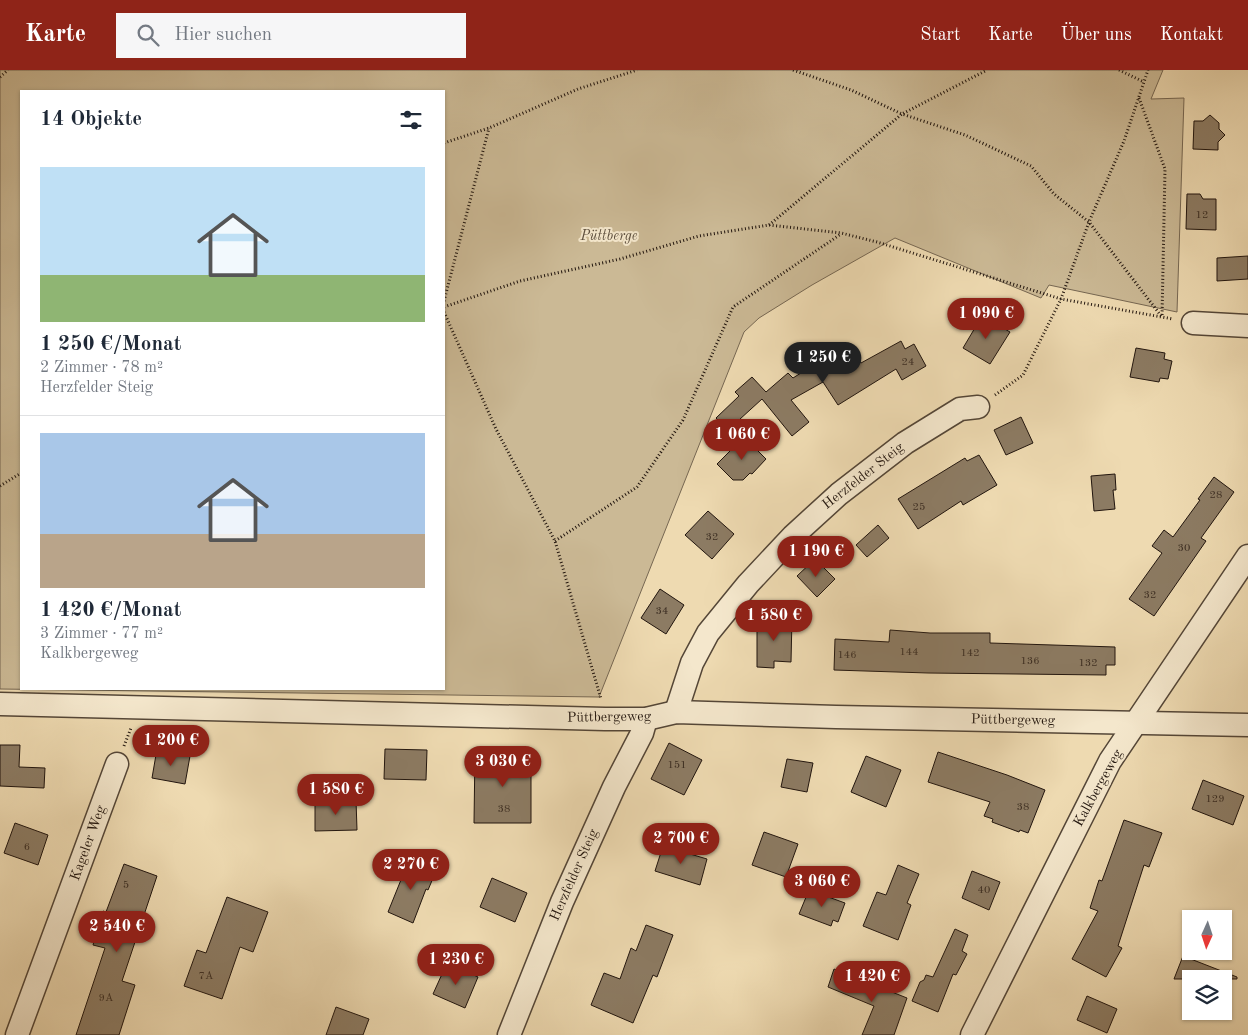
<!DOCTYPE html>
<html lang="de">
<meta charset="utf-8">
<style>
:root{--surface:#fff;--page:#f6f6f7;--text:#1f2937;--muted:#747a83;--line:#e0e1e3;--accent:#8f2418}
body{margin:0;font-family:"Old Standard TT",serif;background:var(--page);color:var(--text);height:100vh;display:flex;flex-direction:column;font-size:19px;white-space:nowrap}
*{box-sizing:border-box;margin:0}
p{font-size:16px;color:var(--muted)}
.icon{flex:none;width:28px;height:28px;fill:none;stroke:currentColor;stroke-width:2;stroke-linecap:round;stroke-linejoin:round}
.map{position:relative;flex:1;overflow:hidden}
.panel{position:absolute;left:20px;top:20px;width:425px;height:600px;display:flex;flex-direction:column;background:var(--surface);border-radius:0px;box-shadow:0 1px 4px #0004}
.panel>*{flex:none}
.needle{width:32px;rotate:183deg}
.buttons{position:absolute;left:1182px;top:840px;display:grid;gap:10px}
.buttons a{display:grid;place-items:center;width:50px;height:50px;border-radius:0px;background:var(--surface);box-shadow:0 1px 4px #0004;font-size:25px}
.price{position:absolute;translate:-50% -42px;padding:0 11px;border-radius:18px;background:var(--accent);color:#fff;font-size:16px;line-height:32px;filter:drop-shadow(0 1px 2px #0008)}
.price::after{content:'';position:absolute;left:50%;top:30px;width:15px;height:11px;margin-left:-8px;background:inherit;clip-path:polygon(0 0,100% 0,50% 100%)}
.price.active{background:#222;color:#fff}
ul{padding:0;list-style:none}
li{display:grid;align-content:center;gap:10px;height:265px;padding:0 20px}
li+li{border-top:1px solid var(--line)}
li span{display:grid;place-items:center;height:155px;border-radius:0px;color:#555}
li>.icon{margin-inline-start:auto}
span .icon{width:90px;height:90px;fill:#fffc;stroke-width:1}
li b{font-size:21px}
h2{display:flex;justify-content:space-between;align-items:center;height:60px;padding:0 20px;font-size:21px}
header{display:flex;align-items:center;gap:30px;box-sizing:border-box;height:70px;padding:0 25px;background:var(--accent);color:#fff}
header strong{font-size:24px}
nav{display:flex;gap:28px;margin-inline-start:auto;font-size:18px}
.search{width:350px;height:45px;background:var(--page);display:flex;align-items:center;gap:12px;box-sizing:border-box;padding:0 18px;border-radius:0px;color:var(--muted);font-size:19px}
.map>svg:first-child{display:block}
</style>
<header>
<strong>Karte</strong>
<div class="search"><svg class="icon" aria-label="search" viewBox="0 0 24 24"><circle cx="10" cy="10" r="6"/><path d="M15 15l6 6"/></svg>Hier suchen</div>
<nav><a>Start</a><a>Karte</a><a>Über uns</a><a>Kontakt</a></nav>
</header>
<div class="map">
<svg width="1248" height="965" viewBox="0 0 1248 965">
<rect width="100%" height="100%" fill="#eedab1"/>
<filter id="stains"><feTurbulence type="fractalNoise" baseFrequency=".004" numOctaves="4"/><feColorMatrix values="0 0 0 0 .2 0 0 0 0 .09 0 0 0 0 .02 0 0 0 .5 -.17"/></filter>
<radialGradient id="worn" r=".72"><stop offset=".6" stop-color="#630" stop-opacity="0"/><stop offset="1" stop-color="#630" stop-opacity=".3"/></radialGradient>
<path fill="#cbb995" stroke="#766752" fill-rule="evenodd" d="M 0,0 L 1163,0 L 1151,29 L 1184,28 L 1177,242 L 1049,215 L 1041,228 L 895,168 L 812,215 L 759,248 L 744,262 L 599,627 L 0,619 ZM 21,21 L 444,21 L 444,619 L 21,619 Z"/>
<g fill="#8c7b63" stroke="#21150e">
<polygon points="1210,45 1219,53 1219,59 1225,65 1218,72 1218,80 1193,79 1194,51 1203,51"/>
<polygon points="1187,124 1200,124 1203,129 1216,129 1216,160 1186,159"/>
<polygon points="1248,186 1248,209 1217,211 1217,188"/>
<polygon points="982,246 1010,262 990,294 963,278"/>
<polygon points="901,271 905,279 914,274 926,296 902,310 896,299 838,335 823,312 791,330 809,352 792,366 762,329 728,360 716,348 739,326 735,322 752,307 766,322 788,303 793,308 826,287 829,292 851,277 861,293"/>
<polygon points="1136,278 1165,283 1164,289 1172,291 1168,309 1160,308 1159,312 1130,307"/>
<polygon points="1021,347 1033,373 1006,385 994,360"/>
<polygon points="744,367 766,389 752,404 750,403 743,410 733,410 717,394"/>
<polygon points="979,385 997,415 963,435 961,431 918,459 898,429 965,388 967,391"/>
<polygon points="1115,404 1116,420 1113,420 1115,439 1094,441 1091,406"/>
<polygon points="1214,407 1234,422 1201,468 1206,471 1154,546 1129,529 1162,483 1152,476 1164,460 1173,467 1200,430 1198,429"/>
<polygon points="708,441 734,464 712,489 685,465"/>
<polygon points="878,455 889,468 867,487 856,475"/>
<polygon points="815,489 835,509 817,527 797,506"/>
<polygon points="660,519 684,535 666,564 641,548"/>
<polygon points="764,548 792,548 791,592 774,591 774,598 757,597 757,560 764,560"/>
<polygon points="890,560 930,563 990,563 990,573 1115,577 1115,595 1106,595 1106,605 928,603 834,600 835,569 889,572"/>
<polygon points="669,673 702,690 684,725 651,709"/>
<polygon points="0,675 20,675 19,697 45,698 44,718 0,716"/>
<polygon points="157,679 190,686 185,714 152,708"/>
<polygon points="385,679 427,680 426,710 384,709"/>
<polygon points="475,682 531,682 531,753 474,753"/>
<polygon points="938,682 1007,705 1045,720 1028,763 1020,760 1019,762 992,752 993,749 984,746 990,732 928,712"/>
<polygon points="866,686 901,700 886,737 851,722"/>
<polygon points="787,689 813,693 807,722 781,717"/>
<polygon points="1203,710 1244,726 1233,755 1192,739"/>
<polygon points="356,730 357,760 315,761 315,731"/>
<polygon points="1124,750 1162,763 1149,797 1144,795 1118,876 1122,878 1106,907 1072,889 1098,841 1090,838 1099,810 1102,811"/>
<polygon points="15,753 48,765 38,795 4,783"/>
<polygon points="764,762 798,774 786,807 752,795"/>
<polygon points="663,776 707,789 700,815 655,801"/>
<polygon points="409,790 436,801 428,820 426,819 413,853 388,842"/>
<polygon points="124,794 157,806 122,911 135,915 119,965 76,965 105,878 93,875 103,841 106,842"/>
<polygon points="898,795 919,804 907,833 911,835 898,870 863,856 877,822 886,825"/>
<polygon points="972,801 1000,812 989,840 962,828"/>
<polygon points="492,808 527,823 515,852 480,837"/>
<polygon points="809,820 845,833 838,852 833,850 831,856 799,844"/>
<polygon points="227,827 268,842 253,882 240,877 222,929 184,916 197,880 206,883"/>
<polygon points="646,855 673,865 657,907 653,905 633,953 591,935 604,903 620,909 631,878 636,881"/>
<polygon points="955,859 968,865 962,881 967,884 956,905 953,904 938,942 912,931 920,912 924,910 926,905 933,907"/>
<polygon points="1183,886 1237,907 1237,909 1174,909"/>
<polygon points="447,893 478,907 465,938 433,924"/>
<polygon points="834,899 907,928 894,965 862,965 874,936 828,917"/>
<polygon points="1087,926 1117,939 1107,963 1077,950"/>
<polygon points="336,937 369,949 363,965 326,965"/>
</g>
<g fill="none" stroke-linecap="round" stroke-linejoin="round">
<g stroke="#544637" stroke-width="25">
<g id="minor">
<polyline points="1193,253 1248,256"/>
<polyline points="0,634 605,649 646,649 676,642 836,647 1248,655"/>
<polyline points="676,642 692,593 708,563 748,514 793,466 839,424 905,373 960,339 978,337"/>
<polyline points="17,965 117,694"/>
<polyline points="509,965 562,832 614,717 642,663 646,649"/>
<polyline points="972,965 1110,691 1248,486"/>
</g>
</g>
<g stroke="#21150e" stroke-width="3" stroke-dasharray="1 2.5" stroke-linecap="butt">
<polyline points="793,0 851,20 902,44 987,0"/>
<polyline points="1119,0 1144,12"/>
<polyline points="0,7 8,0"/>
<polyline points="1139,28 1165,99 1162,247"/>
<polyline points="444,73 489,58 578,19 637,0"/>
<polyline points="769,155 902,44 965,65 1031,96 1054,124 1089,152 1162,247"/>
<polyline points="444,231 489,58"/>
<polyline points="444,237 520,211 620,189 699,166 769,155 841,163 877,172 1061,229 1173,249"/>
<polyline points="444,242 496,359 555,471 601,629"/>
<polyline points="995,325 1023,305 1061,229 1089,152 1124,71 1148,0"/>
<polyline points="0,416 21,403"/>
<polyline points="555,471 637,417 683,350 733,237 841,164"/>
<polyline points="124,676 131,658"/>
</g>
<use href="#minor" stroke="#f4e7cc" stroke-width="22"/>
</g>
<g text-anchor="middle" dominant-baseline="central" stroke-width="4" stroke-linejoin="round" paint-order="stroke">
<g font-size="11" fill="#3c2e23">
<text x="1202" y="145">12</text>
<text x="908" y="292">24</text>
<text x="1216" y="425">28</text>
<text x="919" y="437">25</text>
<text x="712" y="467">32</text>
<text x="1184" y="478">30</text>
<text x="1150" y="525">32</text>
<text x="662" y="541">34</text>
<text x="909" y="582">144</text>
<text x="970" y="583">142</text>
<text x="847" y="585">146</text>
<text x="1030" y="591">136</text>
<text x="1088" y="593">132</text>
<text x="677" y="695">151</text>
<text x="1215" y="729">129</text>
<text x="1023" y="737">38</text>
<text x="504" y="739">38</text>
<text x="27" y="777">6</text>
<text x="126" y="815">5</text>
<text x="984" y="820">40</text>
<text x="206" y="906">7A</text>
<text x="106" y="928">9A</text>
</g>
<g font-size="14" font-style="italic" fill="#5c4e3d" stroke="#f4e7cc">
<text x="609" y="166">Püttberge</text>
</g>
<g font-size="14" fill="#21150e" stroke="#f4e7cc">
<text transform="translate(863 406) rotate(-38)">Herzfelder Steig</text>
<text transform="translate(609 647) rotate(-1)">Püttbergeweg</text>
<text transform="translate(1013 650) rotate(1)">Püttbergeweg</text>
<text transform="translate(1098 718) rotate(-61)">Kalkbergeweg</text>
<text transform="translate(88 773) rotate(-70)">Kageler Weg</text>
<text transform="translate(574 805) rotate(-66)">Herzfelder Steig</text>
</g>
</g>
<rect width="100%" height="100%" filter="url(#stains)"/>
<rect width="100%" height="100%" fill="url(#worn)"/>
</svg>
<div class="buttons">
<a><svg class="needle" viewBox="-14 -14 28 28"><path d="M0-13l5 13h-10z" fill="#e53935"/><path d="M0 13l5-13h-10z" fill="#747a83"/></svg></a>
<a><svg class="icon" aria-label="layers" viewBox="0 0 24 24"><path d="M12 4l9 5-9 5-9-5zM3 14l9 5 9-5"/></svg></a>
</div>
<b class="price" style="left:986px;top:270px">1 090 €</b>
<b class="price active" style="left:823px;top:314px">1 250 €</b>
<b class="price" style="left:742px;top:391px">1 060 €</b>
<b class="price" style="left:816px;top:508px">1 190 €</b>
<b class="price" style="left:774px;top:572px">1 580 €</b>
<b class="price" style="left:171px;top:697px">1 200 €</b>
<b class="price" style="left:503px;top:718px">3 030 €</b>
<b class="price" style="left:336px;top:746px">1 580 €</b>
<b class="price" style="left:681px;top:795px">2 700 €</b>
<b class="price" style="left:411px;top:821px">2 270 €</b>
<b class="price" style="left:822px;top:838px">3 060 €</b>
<b class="price" style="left:117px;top:883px">2 540 €</b>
<b class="price" style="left:456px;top:916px">1 230 €</b>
<b class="price" style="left:872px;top:933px">1 420 €</b>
<section class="panel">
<h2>14 Objekte<svg class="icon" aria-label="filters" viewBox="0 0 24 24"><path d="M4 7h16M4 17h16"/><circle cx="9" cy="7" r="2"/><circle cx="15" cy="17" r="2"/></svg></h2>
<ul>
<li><span style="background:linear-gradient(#bfe0f5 70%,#8fb573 0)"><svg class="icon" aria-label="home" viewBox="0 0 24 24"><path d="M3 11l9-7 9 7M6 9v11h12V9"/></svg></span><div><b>1 250 €/Monat</b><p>2 Zimmer · 78 m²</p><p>Herzfelder Steig</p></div></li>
<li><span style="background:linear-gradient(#a9c7e8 65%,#b9a48a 0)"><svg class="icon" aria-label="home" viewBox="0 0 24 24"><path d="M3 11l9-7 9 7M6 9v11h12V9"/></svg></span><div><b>1 420 €/Monat</b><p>3 Zimmer · 77 m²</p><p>Kalkbergeweg</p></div></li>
</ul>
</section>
</div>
